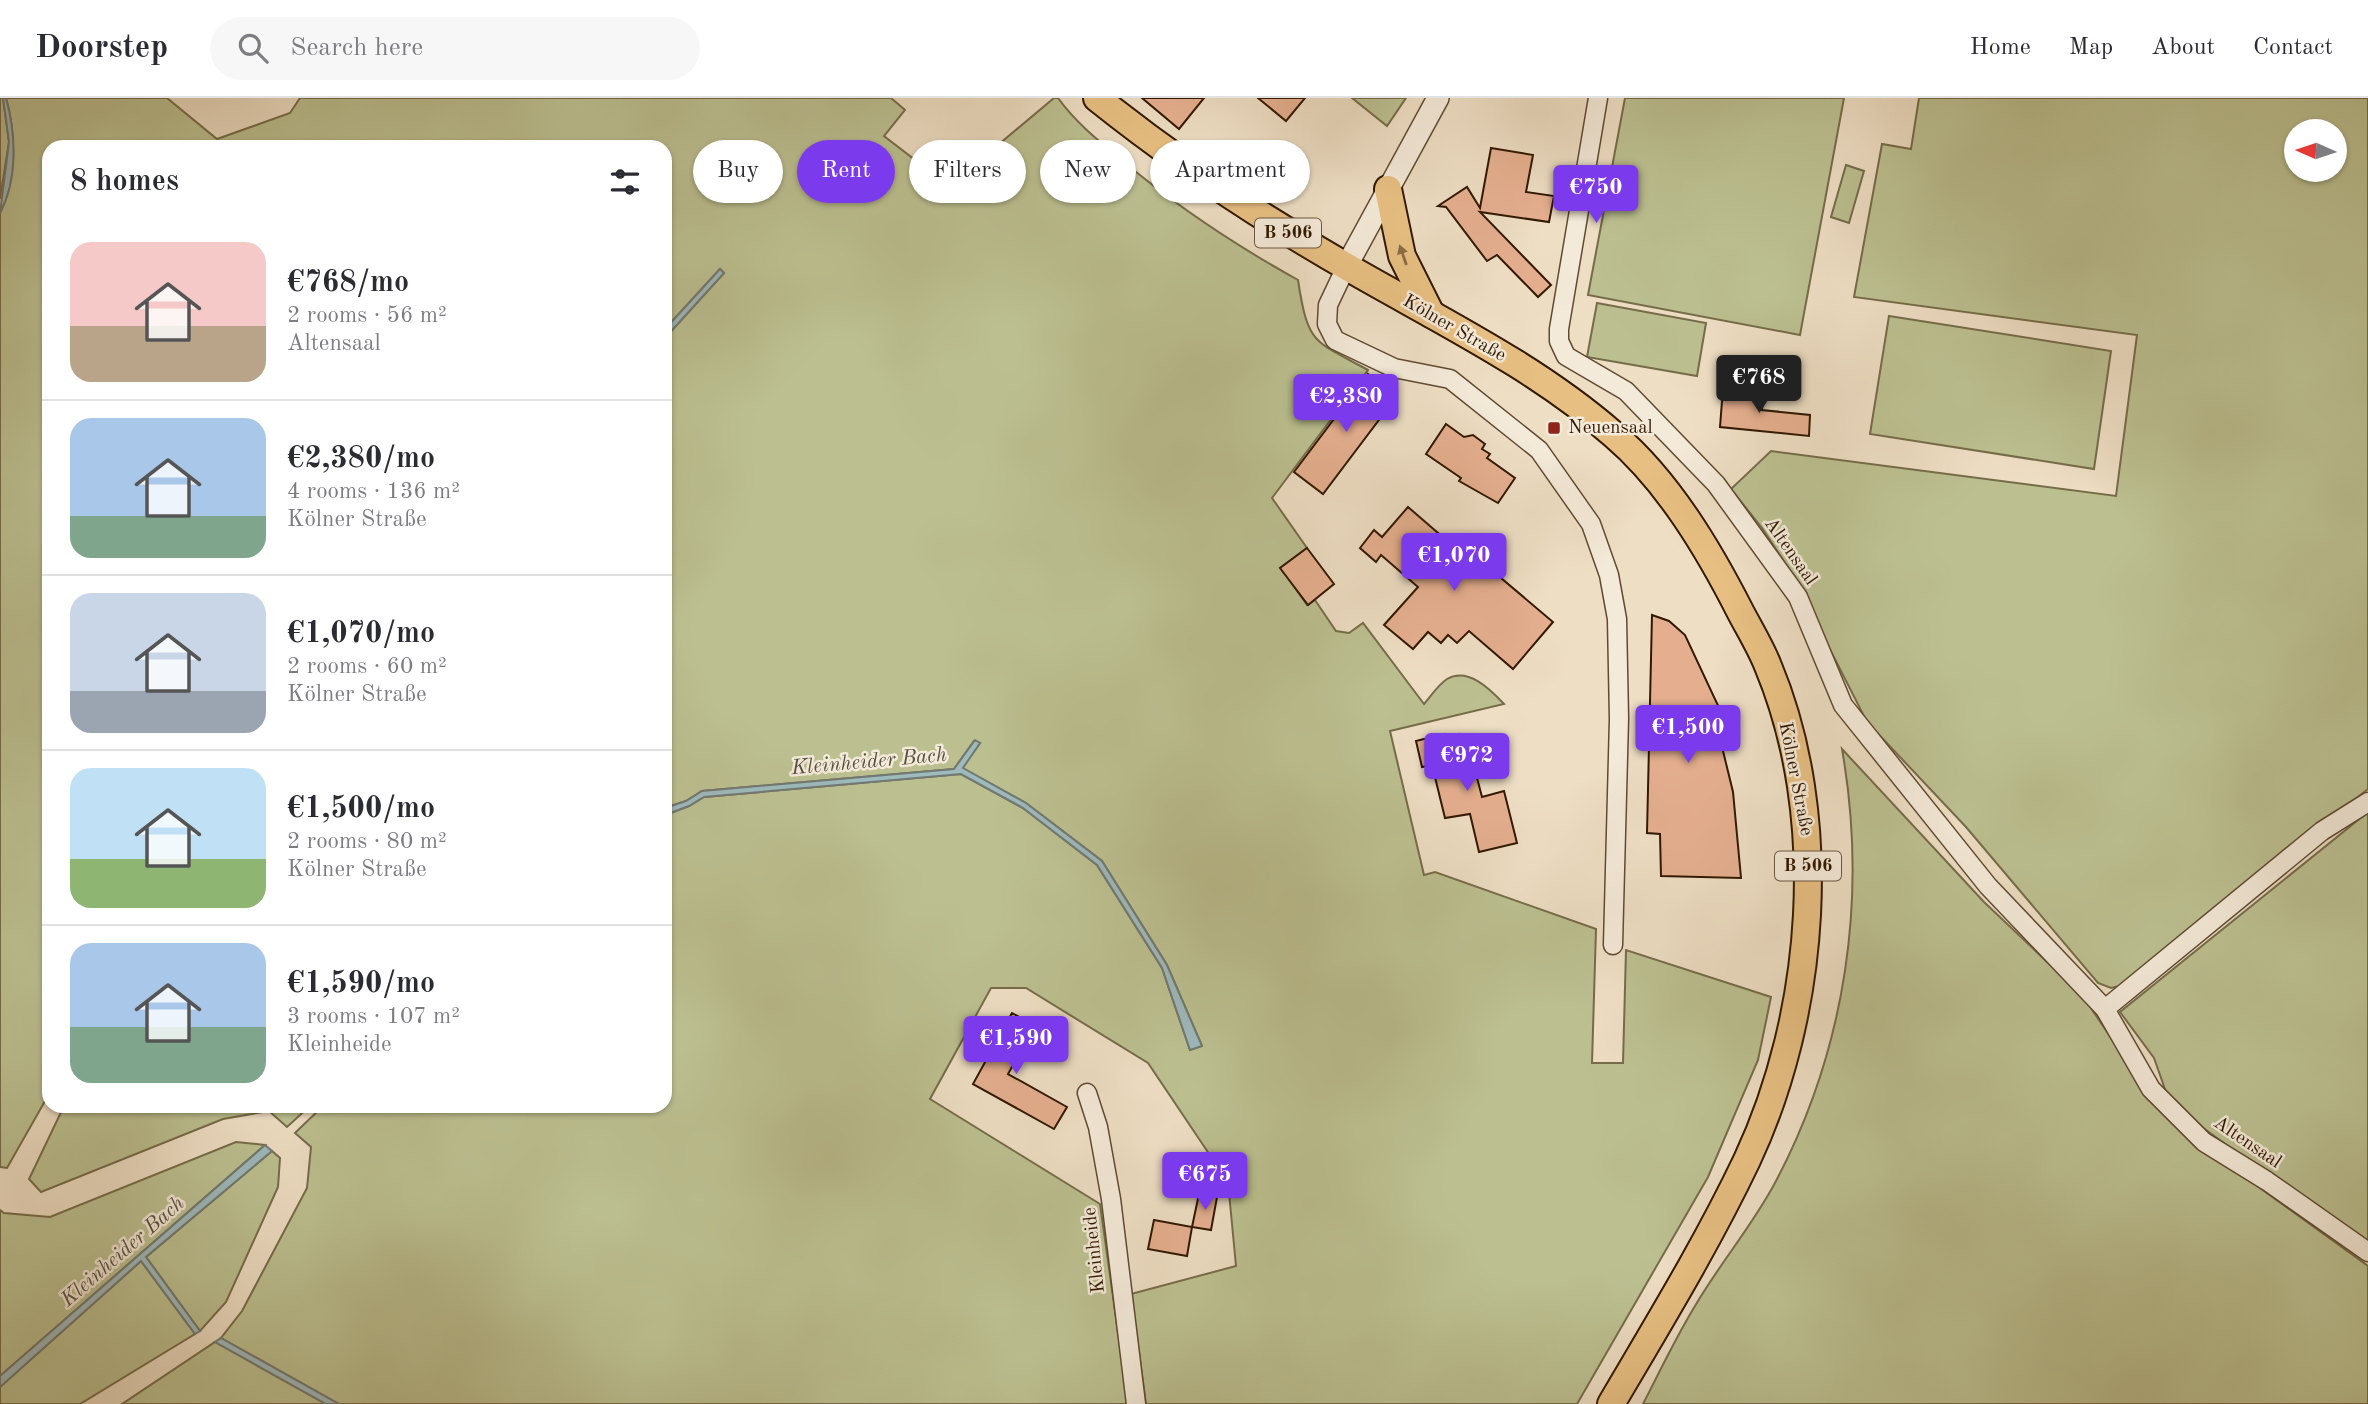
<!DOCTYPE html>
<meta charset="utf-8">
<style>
:root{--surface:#fff;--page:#f7f7f7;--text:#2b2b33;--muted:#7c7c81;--line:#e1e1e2;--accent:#7c3aed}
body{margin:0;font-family:"Old Standard TT",serif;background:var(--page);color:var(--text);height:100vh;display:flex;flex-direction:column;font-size:26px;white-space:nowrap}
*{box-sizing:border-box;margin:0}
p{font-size:23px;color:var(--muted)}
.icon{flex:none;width:38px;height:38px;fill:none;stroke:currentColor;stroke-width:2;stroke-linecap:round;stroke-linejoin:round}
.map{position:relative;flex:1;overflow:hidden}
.sheet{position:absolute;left:42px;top:42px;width:630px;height:973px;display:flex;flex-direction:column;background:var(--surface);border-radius:21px;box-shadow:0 2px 5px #0004}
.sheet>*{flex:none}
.guide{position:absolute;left:693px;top:42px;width:665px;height:63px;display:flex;gap:14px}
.needle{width:46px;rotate:273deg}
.fabs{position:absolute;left:2284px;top:21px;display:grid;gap:14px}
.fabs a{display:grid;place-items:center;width:63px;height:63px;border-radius:50%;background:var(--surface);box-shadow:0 2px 5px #0004;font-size:35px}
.price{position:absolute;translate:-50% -60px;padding:0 16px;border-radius:7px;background:var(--accent);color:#fff;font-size:23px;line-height:46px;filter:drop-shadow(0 2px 4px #0008)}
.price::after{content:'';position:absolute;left:50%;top:42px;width:21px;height:16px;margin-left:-10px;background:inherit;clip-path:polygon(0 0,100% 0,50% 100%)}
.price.active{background:#222;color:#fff}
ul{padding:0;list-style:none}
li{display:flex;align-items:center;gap:21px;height:175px;padding:0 28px}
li+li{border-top:2px solid var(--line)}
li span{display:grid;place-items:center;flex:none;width:196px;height:140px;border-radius:21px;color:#555}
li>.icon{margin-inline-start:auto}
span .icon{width:84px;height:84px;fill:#fffc;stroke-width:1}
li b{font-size:30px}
h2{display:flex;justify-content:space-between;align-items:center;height:84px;padding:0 28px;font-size:30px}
.chip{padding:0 24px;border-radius:32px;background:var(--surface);box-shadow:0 2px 5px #0004;font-size:24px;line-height:63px}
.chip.active{background:var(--accent);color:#fff}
header{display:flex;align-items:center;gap:42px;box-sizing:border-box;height:98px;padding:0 35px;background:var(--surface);border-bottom:2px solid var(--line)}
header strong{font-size:33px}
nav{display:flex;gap:38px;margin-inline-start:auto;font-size:24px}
.search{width:490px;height:63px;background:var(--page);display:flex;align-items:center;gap:18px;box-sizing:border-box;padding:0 24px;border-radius:38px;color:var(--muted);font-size:26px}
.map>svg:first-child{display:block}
</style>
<header>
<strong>Doorstep</strong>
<div class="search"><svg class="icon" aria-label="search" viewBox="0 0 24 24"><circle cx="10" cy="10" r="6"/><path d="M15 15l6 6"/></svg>Search here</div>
<nav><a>Home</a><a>Map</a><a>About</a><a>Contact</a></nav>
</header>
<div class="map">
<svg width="2368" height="1306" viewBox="0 0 2368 1306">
<rect width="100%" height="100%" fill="#eedec4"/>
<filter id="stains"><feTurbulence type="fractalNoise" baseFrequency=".00286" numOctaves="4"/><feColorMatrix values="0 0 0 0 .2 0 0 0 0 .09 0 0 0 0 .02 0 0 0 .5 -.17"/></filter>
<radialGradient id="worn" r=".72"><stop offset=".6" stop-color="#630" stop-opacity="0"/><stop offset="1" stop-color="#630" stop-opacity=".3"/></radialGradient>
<g fill="#bcc091" stroke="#766c49" stroke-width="2" fill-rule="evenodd">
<polygon points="0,0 3,0 9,44 0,101"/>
<path d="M 6,0 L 167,0 L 217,41 L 290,15 L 300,0 L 891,0 L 905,12 L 884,38 L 949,88 L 1054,0 L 1058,0 C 1076,25 1099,43 1124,64 C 1179,110 1235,147 1298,182 C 1308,247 1313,242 1368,272 L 1272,400 L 1307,450 L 1281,470 L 1307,507 L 1315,502 L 1336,533 L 1349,535 L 1363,525 L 1424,606 C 1431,598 1438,587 1447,581 C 1468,569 1490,591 1504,606 L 1390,633 L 1424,777 L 1435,774 L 1596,831 L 1592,965 L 1623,965 L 1626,852 L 1771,899 L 1758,962 L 1708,1079 L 1577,1306 L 1146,1306 L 1131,1196 L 1236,1168 L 1228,1084 L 1148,965 L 1026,890 L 991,890 L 930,1001 L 1100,1106 L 1128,1306 L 339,1306 L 221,1240 L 242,1213 L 307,1090 L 311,1049 L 295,1035 L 323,1008 L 665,1008 L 665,717 L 689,708 L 704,699 L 961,676 L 1023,710 L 1097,767 L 1162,870 L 1190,952 L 1202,948 L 1167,867 L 1102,763 L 1026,705 L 962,670 L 980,645 L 974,643 L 954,671 L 702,693 L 686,703 L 665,710 L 665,240 L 724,175 L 720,171 L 665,231 L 665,49 L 49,49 L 49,996 L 7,1070 L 0,1069 L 0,115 C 17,81 16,36 6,0 Z"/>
<polygon points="1352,0 1406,0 1387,28"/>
<polygon points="1625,0 1844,0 1800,237 1588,197"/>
<path d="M 1919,0 L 2368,0 L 2368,691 L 2124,887 L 2111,890 L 2098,885 L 1966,729 L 1867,624 L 1789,471 L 1762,430 L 1731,391 L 1771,353 L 2116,398 L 2137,237 L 1854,199 L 1882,46 L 1911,51 ZM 2296,33 L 2334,33 L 2334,72 L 2296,72 Z"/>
<polygon points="1846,67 1864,73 1849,125 1831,119"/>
<polygon points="1597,205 1706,225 1697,278 1587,259"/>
<polygon points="1889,218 2111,253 2094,371 1870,336"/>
<path d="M 1842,651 L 1984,804 L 2082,897 L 2154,1003 L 2188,1038 L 2368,1168 L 2368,1306 L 1643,1306 C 1660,1273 1676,1239 1695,1208 C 1720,1165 1753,1127 1776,1083 C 1846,950 1868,799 1842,651 Z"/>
<polygon points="2368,714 2368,1149 2199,1027 2166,994 2154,960 2120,914"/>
<polygon points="64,1008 310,1008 287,1029 269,1013 223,1021 41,1094 29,1081"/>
<polygon points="236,1044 265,1047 0,1278 0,1112 4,1115 50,1119"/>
<polygon points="272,1053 280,1060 278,1089 226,1204 200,1233 146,1159"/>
<polygon points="141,1163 195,1236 80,1306 0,1306 0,1289"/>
<polygon points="215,1244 326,1306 122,1306"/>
</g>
<g fill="#9dbabd" stroke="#727972" stroke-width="2">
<path d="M 3,0 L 6,0 C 16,36 18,81 0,115 L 9,44 Z"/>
<polygon points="720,171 724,175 665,240 665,231"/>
<polygon points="975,642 980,645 963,670 1026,705 1102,763 1167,867 1202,948 1190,952 1162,870 1097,767 1023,710 961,676 704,699 689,708 665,717 665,710 686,703 702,693 954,671"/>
<polygon points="265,1047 272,1053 146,1159 200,1233 195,1236 141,1163 0,1289 0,1278"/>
<polygon points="221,1240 339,1306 326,1306 215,1244"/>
</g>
<g fill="#e5af8f" stroke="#311801" stroke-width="2">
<polygon points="1142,0 1204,0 1179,31"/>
<polygon points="1258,0 1305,0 1286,23"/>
<polygon points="1491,50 1533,57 1526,94 1554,98 1549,124 1480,114 1551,187 1538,199 1497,157 1487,163 1446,109 1438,108 1467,89 1480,110"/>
<polygon points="1368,276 1397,298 1323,396 1294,374"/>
<polygon points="1723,290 1764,293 1762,312 1810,317 1809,338 1720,329"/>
<polygon points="1446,326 1464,339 1473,337 1485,346 1482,351 1490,356 1487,360 1515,380 1498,405 1459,383 1461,380 1426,356"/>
<polygon points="1408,409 1452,447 1456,442 1553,524 1513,571 1469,533 1457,545 1448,537 1441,545 1428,534 1413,551 1384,527 1418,489 1381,457 1376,464 1360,450 1374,432 1382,439"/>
<polygon points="1307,450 1334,486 1308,507 1280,470"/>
<polygon points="1652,517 1669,523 1685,537 1722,616 1715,620 1733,694 1741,780 1661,778 1660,736 1647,735"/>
<polygon points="1444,636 1444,639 1459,636 1469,678 1476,676 1482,699 1504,693 1517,745 1479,754 1470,716 1445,720 1432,667 1422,669 1416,643"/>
<polygon points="1012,915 1035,928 1008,976 1067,1009 1054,1031 973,986"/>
<polygon points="1199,1096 1217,1099 1211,1132 1192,1129"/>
<polygon points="1154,1122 1192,1129 1187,1158 1148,1151"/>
</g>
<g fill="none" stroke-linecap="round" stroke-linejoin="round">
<g stroke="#604a32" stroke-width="21">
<g id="minor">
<polyline points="1598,0 1559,231 1559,243 1566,258 1626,293 1716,386 1798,499 1843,607 1988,788 2105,911 2151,991 2204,1044 2267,1083 2368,1154"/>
<polyline points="1346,169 1328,207 1327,226 1335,242 1394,270 1450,281 1539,352 1591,426 1609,477 1617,521 1619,621 1613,847"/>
<polyline points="2105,911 2322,733 2368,704"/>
<polyline points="1087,995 1098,1029 1111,1101 1136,1306"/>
</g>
</g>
<g stroke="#604a32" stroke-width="24">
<polyline id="tertiary" points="1346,169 1438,0"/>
</g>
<g stroke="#311801" stroke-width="30">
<g id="primary">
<path d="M 1097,0 C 1177,64 1260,119 1349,170 C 1439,222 1535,268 1614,337 C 1668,383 1709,452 1741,515 C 1750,532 1761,550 1768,568 C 1831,719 1816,915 1747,1062 C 1707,1146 1658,1226 1611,1306"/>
<polyline points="1388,91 1402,158 1431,216"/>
</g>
</g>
<use href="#minor" stroke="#f4ead9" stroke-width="18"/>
<use href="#tertiary" stroke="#f4ead9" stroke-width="21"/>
<use href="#primary" stroke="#e7bf82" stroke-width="26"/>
</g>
<defs><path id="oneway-solid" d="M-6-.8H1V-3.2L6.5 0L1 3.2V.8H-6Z" transform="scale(1.75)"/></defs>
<use fill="#8c6c42" href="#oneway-solid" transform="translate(1403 157) rotate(-109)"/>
<rect fill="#8f2418" stroke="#f4ead9" stroke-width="2.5" x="1547" y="323" width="14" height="14" rx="3.5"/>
<g text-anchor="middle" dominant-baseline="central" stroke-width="5" stroke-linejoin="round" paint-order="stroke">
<g fill="#f4ead9" stroke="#6c5742" stroke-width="2">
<rect x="1255" y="120.5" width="66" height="29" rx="5"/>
<rect x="1775" y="753.5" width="66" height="29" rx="5"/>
</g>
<g font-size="18" font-weight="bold" fill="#311801">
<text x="1288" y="135">B 506</text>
<text x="1808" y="768">B 506</text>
</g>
<g font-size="19" fill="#311801" stroke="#f4ead9">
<text transform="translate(1454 231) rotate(30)">Kölner Straße</text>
<text transform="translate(1790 454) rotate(55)">Altensaal</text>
<text transform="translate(1795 681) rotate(79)">Kölner Straße</text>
<text transform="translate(2247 1045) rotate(34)">Altensaal</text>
<text transform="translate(1095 1152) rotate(-96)">Kleinheide</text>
</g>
<g font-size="19" fill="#311801" stroke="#f4ead9" text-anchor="start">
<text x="1568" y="330">Neuensaal</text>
</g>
<g font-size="21" font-style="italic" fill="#575143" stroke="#f4ead9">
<text transform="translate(869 664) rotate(-5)">Kleinheider Bach</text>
<text transform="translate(123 1154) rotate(-41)">Kleinheider Bach</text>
</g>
</g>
<rect width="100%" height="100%" filter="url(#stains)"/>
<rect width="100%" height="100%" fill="url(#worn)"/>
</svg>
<div class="fabs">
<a><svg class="needle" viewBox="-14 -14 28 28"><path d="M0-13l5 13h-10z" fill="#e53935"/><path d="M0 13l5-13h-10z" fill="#7c7c81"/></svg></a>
</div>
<b class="price" style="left:1596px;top:127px">€750</b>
<b class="price active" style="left:1759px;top:317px">€768</b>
<b class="price" style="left:1346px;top:336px">€2,380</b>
<b class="price" style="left:1454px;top:495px">€1,070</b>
<b class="price" style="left:1688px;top:667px">€1,500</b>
<b class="price" style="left:1467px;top:695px">€972</b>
<b class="price" style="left:1016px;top:978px">€1,590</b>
<b class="price" style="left:1205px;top:1114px">€675</b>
<div class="guide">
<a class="chip">Buy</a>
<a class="chip active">Rent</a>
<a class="chip">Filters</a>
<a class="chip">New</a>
<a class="chip">Apartment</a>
</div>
<section class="sheet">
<h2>8 homes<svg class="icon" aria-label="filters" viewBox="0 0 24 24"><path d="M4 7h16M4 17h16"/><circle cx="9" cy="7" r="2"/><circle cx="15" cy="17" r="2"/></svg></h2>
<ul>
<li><span style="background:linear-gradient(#f6c9c9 60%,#b9a48a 0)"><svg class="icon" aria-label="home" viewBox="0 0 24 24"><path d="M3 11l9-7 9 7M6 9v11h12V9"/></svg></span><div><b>€768/mo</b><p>2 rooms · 56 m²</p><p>Altensaal</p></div></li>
<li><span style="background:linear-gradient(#a9c7e8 70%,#7fa58c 0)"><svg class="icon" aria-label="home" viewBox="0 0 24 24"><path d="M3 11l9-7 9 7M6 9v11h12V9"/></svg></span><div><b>€2,380/mo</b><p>4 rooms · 136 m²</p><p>Kölner Straße</p></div></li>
<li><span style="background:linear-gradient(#c9d6e8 70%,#9aa5b1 0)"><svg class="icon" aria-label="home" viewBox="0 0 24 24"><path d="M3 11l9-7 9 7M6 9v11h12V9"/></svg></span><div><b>€1,070/mo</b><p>2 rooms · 60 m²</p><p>Kölner Straße</p></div></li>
<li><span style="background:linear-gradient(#bfe0f5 65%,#8fb573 0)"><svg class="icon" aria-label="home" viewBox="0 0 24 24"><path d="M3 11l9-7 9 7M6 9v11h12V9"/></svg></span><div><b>€1,500/mo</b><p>2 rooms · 80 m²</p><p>Kölner Straße</p></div></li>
<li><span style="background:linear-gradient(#a9c7e8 60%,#7fa58c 0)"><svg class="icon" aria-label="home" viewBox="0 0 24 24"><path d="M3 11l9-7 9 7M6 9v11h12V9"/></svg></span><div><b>€1,590/mo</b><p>3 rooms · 107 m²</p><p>Kleinheide</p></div></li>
</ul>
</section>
</div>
